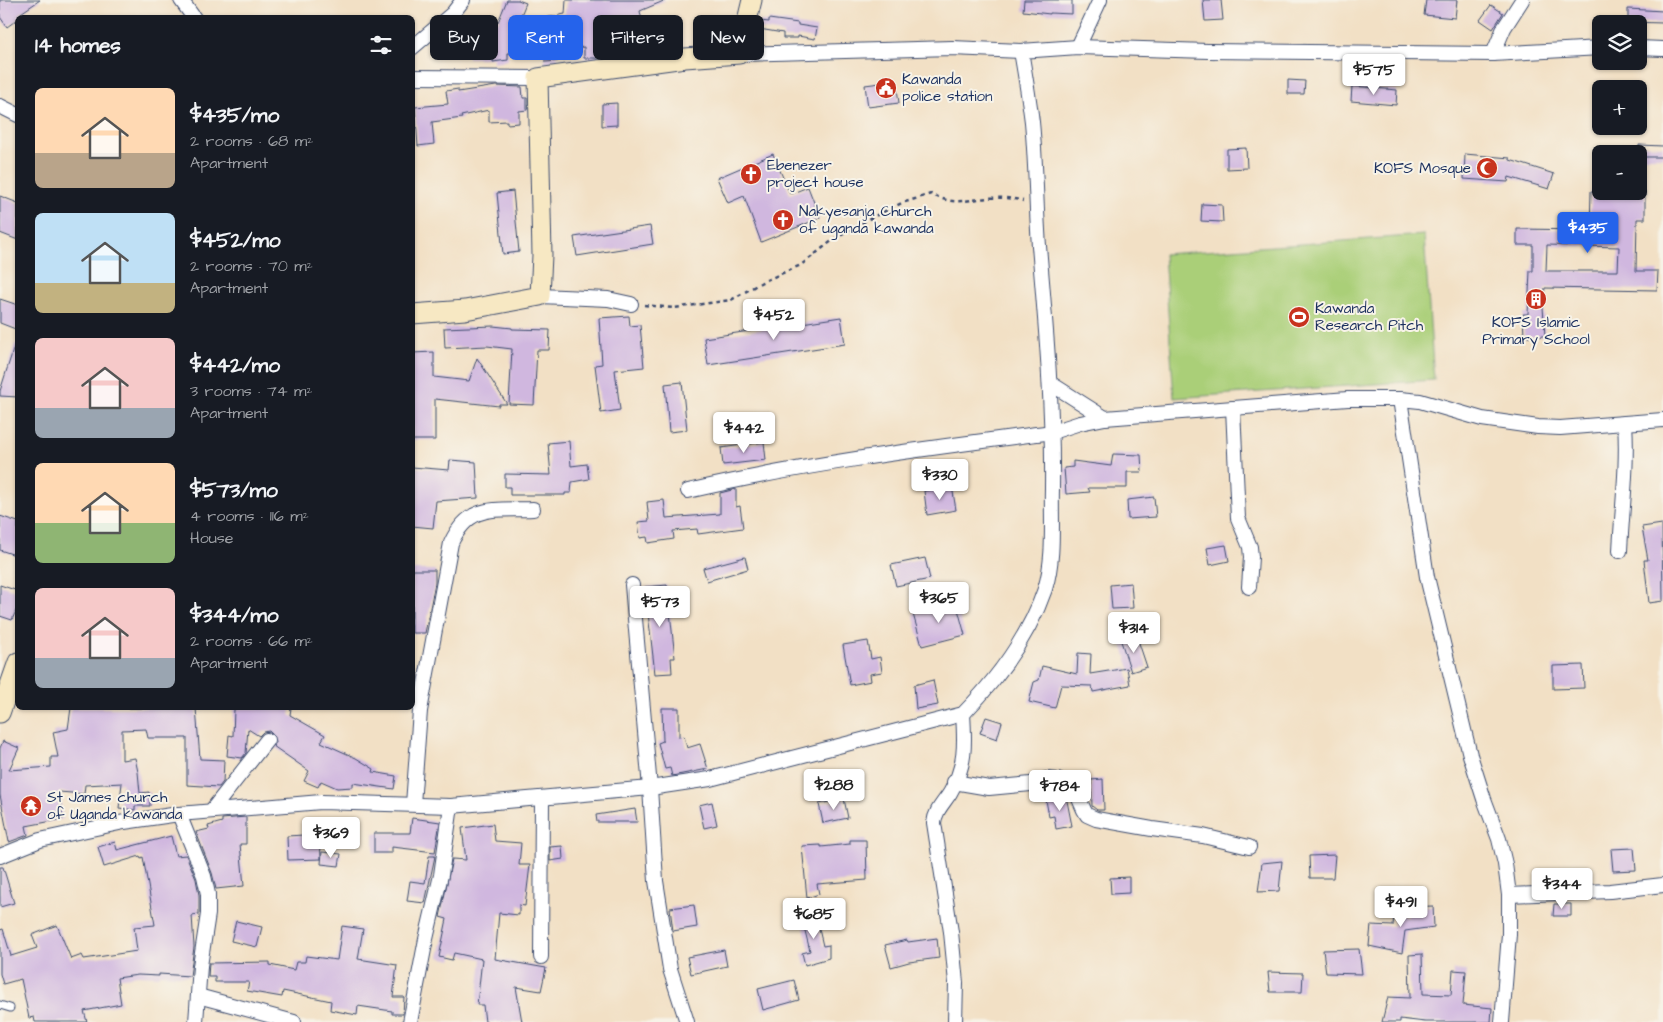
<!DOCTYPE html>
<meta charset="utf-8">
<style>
:root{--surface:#171b24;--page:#20242c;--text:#f1f3f6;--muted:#9ea1a6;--accent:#2563eb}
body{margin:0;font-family:"Architects Daughter",sans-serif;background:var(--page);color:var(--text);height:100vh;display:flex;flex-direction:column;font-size:19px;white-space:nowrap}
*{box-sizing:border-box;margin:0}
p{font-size:16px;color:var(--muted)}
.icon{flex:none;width:28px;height:28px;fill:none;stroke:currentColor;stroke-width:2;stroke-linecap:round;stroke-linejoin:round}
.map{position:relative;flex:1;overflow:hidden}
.sheet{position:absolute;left:15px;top:15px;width:400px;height:695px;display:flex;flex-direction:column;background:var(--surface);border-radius:8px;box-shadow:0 1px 4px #0004}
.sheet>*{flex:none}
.guide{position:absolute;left:430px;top:15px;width:475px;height:45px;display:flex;gap:10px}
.controls{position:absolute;left:1592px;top:15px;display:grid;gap:10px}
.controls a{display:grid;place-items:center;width:55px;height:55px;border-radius:8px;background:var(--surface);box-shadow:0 1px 4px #0004;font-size:25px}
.price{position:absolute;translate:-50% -42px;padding:0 11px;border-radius:5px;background:#fff;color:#222;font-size:16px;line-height:32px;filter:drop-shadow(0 1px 2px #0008)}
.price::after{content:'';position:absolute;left:50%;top:30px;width:15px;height:11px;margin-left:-8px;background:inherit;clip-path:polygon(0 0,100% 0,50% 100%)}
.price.selected{background:var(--accent);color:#fff}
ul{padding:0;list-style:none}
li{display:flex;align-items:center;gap:15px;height:125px;padding:0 20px}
li span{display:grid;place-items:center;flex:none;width:140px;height:100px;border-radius:8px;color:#555}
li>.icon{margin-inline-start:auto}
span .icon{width:60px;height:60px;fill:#fffc;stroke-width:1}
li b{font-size:21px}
h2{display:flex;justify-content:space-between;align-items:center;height:60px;padding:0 20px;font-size:21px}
.pill{padding:0 18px;border-radius:8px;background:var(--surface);box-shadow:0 1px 4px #0004;font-size:18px;line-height:45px}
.pill.selected{background:var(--accent);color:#fff}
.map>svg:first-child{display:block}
</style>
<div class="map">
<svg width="1663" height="1022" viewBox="0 0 1663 1022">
<rect width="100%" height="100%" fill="#f7f3e8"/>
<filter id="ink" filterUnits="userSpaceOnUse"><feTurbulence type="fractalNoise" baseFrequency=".02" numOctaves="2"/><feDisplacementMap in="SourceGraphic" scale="10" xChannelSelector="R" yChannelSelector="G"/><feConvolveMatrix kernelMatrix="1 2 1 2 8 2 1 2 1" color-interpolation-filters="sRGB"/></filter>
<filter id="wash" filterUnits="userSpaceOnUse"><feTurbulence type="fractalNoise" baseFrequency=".0096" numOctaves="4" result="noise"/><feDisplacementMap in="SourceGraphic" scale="20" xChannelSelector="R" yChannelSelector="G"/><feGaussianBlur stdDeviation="1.12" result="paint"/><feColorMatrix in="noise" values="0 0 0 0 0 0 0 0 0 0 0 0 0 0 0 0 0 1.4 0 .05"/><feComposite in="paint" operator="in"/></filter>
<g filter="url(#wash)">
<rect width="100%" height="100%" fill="#f2e0c5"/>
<polygon fill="#aacf78" stroke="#627f6b" points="1424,235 1434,380 1174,398 1164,254"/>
<g id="blocks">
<g fill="#d0b7df" fill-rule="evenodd">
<polygon points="0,0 40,0 18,15 20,17 18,18 18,19 7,27 0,17"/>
<polygon points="507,0 518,0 526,3 514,32 547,32 544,18 565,14 566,0 666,0 640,11 644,31 632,33 633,46 598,49 598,58 584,58 584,47 557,50 558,61 545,62 545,53 508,53 508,60 493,62 493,58 468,58 469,27 474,27 474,22 498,22"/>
<polygon points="1024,0 1072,0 1072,14 1050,13 1050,14 1023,11"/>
<polygon points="1203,0 1221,0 1223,20 1205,21"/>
<polygon points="1426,0 1457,0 1455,18 1424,15"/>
<polygon points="1491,5 1503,13 1493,29 1480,20"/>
<polygon points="1628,9 1663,11 1663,23 1628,22"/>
<polygon points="769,19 798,23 798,25 817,28 815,39 798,36 798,38 783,38 783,33 759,29 760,21 769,22"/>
<polygon points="1288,80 1305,81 1304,94 1288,94"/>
<polygon points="896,81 899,103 868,107 865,85"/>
<polygon points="496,86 522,87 523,98 527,98 527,110 519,111 519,123 507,124 507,121 489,122 489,110 461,116 462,118 432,122 434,144 418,146 415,107 448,104 446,91 458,89 458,92"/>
<polygon points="1352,86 1397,90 1396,105 1351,101"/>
<polygon points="617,103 617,125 602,126 602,104"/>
<polygon points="1639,145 1663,146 1663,157 1639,157"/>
<polygon points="1246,148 1247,168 1227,169 1227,149"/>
<polygon points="773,154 790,194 808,187 820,218 761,242 744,196 728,203 717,178"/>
<polygon points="1465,154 1510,158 1510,160 1554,174 1549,189 1509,177 1508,182 1464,179"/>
<polygon points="513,191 519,252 503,254 497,193"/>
<path d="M 1591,191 L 1645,191 L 1645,219 L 1637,219 L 1636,271 L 1658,271 L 1657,290 L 1545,288 L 1543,307 L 1545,336 L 1524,337 L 1523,314 L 1528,314 L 1530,271 L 1533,271 L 1533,245 L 1517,245 L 1517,229 L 1590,230 ZM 1547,245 L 1619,247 L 1618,271 L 1546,271 Z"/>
<polygon points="0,196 18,203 18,240 0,233"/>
<polygon points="1202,204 1222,205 1223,222 1201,221"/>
<polygon points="650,226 653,244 577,256 574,237"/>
<polygon points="0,299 18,305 18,330 0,323"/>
<polygon points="629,316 630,326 640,325 644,367 615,370 620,410 601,413 595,365 602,364 599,318"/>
<polygon points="841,317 845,344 708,365 704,338"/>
<polygon points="493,326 512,328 512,329 550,330 549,350 537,350 534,405 509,404 512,349 487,346 445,348 444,328"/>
<polygon points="15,344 18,344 18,397 0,396 0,391"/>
<polygon points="434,352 434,377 469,381 477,358 507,404 499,404 499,406 435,399 435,440 412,440 412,353"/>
<polygon points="682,382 687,430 669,432 665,384"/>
<polygon points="569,441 571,466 587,464 589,479 572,482 571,493 565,493 565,495 510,495 510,487 505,487 505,474 551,475 548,443"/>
<polygon points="764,442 766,460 723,465 721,448"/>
<polygon points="1113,454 1141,455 1142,472 1127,472 1127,488 1088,488 1090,492 1066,494 1064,468 1073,467 1073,461 1111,466"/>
<polygon points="450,460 476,462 478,498 436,501 433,528 412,526 412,467 449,470"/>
<polygon points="952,486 956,510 927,515 924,491"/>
<polygon points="736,489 736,507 740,506 743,528 698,534 697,529 673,531 674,539 648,543 647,537 640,538 638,522 649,521 647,502 664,500 666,518 720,514 720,493"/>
<polygon points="1154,497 1156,517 1128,519 1127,500"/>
<polygon points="0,516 18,522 18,556 0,550"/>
<polygon points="1662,524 1663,601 1649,603 1644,560 1648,560 1642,527"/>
<polygon points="1226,545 1229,561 1210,565 1207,548"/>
<polygon points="745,557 748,569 707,581 703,568"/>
<polygon points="925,558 930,579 896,586 891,565"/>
<polygon points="412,570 435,570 435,583 425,633 412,633"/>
<polygon points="1131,583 1133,608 1112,609 1110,585"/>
<polygon points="0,585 18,591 18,606 12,620 0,616"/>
<polygon points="667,585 675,658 671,658 672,673 655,674 645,587"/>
<polygon points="956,602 965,635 922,646 913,614"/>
<polygon points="1137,637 1147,667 1131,672 1120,638"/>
<polygon points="868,641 871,659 880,657 882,672 870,674 871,681 850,685 843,645"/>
<polygon points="1078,653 1091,654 1090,674 1127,668 1130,685 1093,692 1092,686 1061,685 1055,708 1029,702 1034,682 1039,680 1042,666 1077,674"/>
<polygon points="1583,665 1584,688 1553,689 1553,666"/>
<polygon points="933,680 938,705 916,709 914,685"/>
<polygon points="71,708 196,708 200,759 224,760 223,782 219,787 187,785 187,738 148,738 146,729 122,730 122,760 135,758 138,772 140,793 149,792 150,806 135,806 135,810 119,808 122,783 85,785 84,794 59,792 63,819 26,826 28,835 9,842 0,795 0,748 3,741 19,748 9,770 51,767 51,757 58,757 53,732 68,729"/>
<polygon points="243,708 291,708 290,715 325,735 321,742 356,758 374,769 373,772 396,776 394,789 353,783 353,787 337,788 321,781 318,787 304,781 309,771 273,746 276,742 275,737 269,731 263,732 259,736 248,729 246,753 242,758 227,756 229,735 233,736 234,709"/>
<polygon points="662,708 679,708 679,737 684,736 687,748 700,744 708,769 672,776 670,768 665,769 658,743 663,741"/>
<polygon points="986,717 1002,722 997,739 980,733"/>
<polygon points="1103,779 1104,810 1097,810 1092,806 1091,780"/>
<polygon points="1066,796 1072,826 1056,829 1054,816 1049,817 1046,800"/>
<polygon points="844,799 848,818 823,823 819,804"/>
<polygon points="712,802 717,825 704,828 699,805"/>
<polygon points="635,809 637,822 597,822 596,815"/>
<polygon points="246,817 246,844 240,844 244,886 216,889 212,873 196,832 209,829 208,826 222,822 222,819"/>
<polygon points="412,818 440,822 435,852 392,847 392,853 374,853 374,833 410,833"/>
<polygon points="493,824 495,841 521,843 519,865 530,865 525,906 519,905 519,915 499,913 495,959 546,968 541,991 516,987 522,1022 485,1022 483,1005 477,1005 482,959 454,953 452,960 439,957 447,919 440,917 452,859 466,860 462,828"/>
<polygon points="320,834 321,859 288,860 287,836"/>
<polygon points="171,836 176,856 186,855 196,879 199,895 199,914 192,915 194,947 190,976 159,974 159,976 138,975 117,978 121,1004 84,1011 87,1022 35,1022 34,1017 29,1018 21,979 3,984 0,974 0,930 3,929 11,956 37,948 32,935 57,925 71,959 82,955 84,959 137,951 134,927 155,925 143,857 141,858 140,856 104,867 98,847 115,842 117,850"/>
<polygon points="850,840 866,840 867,880 817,884 819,894 807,898 802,846 821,845 821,847 850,844"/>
<polygon points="562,846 563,859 550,861 550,847"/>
<polygon points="1634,848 1636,870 1613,871 1611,849"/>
<polygon points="322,852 341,854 339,866 321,864"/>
<polygon points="1335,855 1333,878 1310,878 1309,856"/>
<polygon points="429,856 435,856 425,903 407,901 410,881 425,883"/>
<polygon points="1282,861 1279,891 1258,892 1262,863"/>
<polygon points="0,867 3,867 14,903 0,907"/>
<polygon points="1129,877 1129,893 1111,894 1110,878"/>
<polygon points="1554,904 1571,904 1571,916 1553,916"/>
<polygon points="694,905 697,927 673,931 670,908"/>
<polygon points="1433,906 1434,927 1405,931 1402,953 1369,946 1371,925 1393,926 1394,914 1407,916 1407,907"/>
<polygon points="815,912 823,946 829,945 829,958 805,965 802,953 810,951 801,915"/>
<polygon points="236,921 262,927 257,947 231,941"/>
<polygon points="342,926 363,929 358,959 397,965 393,997 404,997 403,1014 392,1014 392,1011 358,1006 357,1015 330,1010 331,1001 283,991 282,997 247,991 249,982 215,982 215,977 208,977 209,963 270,962 270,965 294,970 296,962 305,962 306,956 337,960"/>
<polygon points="937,938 939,958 909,962 891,967 885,945 907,940 908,942"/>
<polygon points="1359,949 1362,974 1326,973 1323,950"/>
<polygon points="724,950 727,966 691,974 687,957"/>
<polygon points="1422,954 1423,994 1451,995 1453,970 1466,971 1463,1005 1492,1008 1491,1022 1425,1022 1400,1019 1400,1022 1382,1022 1388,997 1410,998 1409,955"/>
<polygon points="1268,972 1303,973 1302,992 1270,992"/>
<polygon points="794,980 799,1000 763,1010 758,989"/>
</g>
</g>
</g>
<g filter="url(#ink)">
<use href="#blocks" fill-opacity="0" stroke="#3b4a6d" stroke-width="1"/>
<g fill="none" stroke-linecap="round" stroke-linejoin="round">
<g stroke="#3b4a6d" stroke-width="9">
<polyline id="lane" points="0,1005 10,1008"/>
</g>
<g stroke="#3b4a6d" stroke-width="16">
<g id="street">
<polyline points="181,0 194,18"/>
<polyline points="1078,47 1100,0"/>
<polyline points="412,48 453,13 463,0"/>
<polyline points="1639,48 1663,49"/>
<polyline points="739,54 952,48 1021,51 1078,47 1208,51 1493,54 1601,48"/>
<polyline points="1493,54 1504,28 1522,0"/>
<polyline points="412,77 538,78"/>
<polyline points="0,106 18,115"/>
<polyline points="540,296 608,299 631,304"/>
<polyline points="1050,383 1105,418"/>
<polyline points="1400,399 1427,577 1470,755 1484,799 1499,839 1505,864 1509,895 1509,934 1502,1022"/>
<polyline points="1233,408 1238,518 1250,547 1251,557 1249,587"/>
<path d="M 688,491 C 808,463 930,448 1052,432 L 1080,423 L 1105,418 L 1348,399 L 1400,399 L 1420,401 L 1482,419 L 1538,427 L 1560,428 L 1663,420"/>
<path d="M 1620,551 C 1622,508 1628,466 1625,423"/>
<polyline points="632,585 650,788 656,881 670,969 687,1022"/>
<polyline points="954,782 989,788 1031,784 1047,779 1057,780 1069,785 1076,792 1084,810 1087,815 1096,819 1152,829 1203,836 1249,847"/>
<path d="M 413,804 L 420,711 L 451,543 C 470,502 495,511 533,509"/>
<polyline points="212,810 267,740"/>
<polyline points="179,814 204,876 208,894 208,914 200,966 196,1022"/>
<path d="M 0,856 L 40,840 L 124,822 L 179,814 L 321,802 L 451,806 L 650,788 L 710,779 L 963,714 C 997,679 1029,636 1045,589 C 1055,557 1051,521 1052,488 C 1053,407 1046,327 1039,246 C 1036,205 1036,163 1032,122 C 1029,98 1025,74 1021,51"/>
<polyline points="1509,895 1610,891 1663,885"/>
<polyline points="541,957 542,798"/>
<polyline points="198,996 294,1022"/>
<polyline points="410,1022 426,939 441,875 451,806"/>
<path d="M 955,1022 L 956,983 L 951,932 L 934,823 C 935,811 943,804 950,793 C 966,766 965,744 963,714"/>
</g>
</g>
<g stroke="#3b4a6d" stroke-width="21">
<g id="secondary">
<polyline points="412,314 465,310 540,296 542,255 538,78 685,58 739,54 752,0"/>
<polyline points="0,713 18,662"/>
</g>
</g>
<path stroke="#3b4a6d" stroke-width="2.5" stroke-dasharray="4 4" stroke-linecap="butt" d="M 644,305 L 674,308 L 731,300 L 762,282 L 801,265 L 833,240 L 869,219 L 902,203 L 931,194 C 953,206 965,200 988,198 C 1000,197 1011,198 1023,201"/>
<use href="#lane" stroke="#fff" stroke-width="7"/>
<use href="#street" stroke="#fff" stroke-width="14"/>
<use href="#secondary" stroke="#f7e8c3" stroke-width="19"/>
</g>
</g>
<defs>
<g id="civic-disc" transform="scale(1.125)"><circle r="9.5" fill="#c8321e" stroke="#f7f3e8"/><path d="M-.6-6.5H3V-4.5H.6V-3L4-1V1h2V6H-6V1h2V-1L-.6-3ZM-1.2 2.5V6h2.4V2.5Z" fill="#fff"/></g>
<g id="mosque-disc" transform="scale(1.125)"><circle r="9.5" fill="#c8321e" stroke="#f7f3e8"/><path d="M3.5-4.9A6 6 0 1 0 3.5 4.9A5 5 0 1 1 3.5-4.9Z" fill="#fff"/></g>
<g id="church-disc" transform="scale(1.125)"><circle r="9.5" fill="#c8321e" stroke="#f7f3e8"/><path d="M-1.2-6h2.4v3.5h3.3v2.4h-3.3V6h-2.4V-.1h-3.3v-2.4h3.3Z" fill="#fff"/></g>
<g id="building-disc" transform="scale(1.125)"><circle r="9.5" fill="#c8321e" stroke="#f7f3e8"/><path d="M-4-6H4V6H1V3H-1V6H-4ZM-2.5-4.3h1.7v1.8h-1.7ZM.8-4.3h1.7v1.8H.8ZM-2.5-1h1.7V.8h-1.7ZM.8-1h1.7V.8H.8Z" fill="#fff"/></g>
<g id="stadium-disc" transform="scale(1.125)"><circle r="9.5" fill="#c8321e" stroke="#f7f3e8"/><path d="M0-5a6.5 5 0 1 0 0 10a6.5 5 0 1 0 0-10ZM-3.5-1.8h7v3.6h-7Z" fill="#fff"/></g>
<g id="temple-disc" transform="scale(1.125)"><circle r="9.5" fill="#c8321e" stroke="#f7f3e8"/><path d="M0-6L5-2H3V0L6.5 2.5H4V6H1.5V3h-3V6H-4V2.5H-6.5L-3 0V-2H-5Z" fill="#fff"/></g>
</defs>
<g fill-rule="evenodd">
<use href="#civic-disc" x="886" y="88"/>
<use href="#mosque-disc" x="1487" y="168"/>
<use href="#church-disc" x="751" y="174"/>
<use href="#church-disc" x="783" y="220"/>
<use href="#building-disc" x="1536" y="299"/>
<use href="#stadium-disc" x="1299" y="317"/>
<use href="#temple-disc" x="31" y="806"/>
</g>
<g text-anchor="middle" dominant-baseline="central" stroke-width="4" stroke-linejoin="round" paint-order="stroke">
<g font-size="15" fill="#1b2f5e" stroke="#f7f3e8" text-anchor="start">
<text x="902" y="79">Kawanda<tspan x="902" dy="17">police station</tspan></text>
<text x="767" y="165">Ebenezer<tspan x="767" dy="17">project house</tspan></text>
<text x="1471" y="168" text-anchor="end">KOFS Mosque</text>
<text x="799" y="211">Nakyesanja Church<tspan x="799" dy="17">of uganda kawanda</tspan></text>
<text x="1315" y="308">Kawanda<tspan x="1315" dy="17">Research Pitch</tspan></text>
<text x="1536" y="322" text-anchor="middle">KOFS Islamic<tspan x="1536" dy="17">Primary School</tspan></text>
<text x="47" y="797">St James church<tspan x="47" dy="17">of Uganda kawanda</tspan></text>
</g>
</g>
</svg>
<div class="controls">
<a><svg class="icon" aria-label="layers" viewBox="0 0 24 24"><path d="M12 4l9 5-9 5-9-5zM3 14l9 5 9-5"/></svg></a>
<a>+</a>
<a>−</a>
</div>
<b class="price" style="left:1374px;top:96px">$575</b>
<b class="price selected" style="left:1588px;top:254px">$435</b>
<b class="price" style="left:774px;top:341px">$452</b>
<b class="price" style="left:744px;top:454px">$442</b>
<b class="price" style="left:940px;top:501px">$330</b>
<b class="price" style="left:939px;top:624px">$365</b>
<b class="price" style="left:660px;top:628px">$573</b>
<b class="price" style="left:1134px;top:654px">$314</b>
<b class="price" style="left:834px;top:811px">$288</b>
<b class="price" style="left:1060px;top:812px">$784</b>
<b class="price" style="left:331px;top:859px">$369</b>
<b class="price" style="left:1562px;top:910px">$344</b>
<b class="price" style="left:1401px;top:928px">$491</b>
<b class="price" style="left:814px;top:940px">$685</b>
<div class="guide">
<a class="pill">Buy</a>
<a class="pill selected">Rent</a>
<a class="pill">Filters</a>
<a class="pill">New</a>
</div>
<section class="sheet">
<h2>14 homes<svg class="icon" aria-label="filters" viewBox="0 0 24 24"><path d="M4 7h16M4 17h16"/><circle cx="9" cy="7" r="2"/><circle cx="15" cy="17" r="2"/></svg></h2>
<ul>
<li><span style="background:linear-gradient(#ffd9b3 65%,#b9a48a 0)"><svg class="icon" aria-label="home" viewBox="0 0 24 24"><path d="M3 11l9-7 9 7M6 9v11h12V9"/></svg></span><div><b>$435/mo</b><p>2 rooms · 68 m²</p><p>Apartment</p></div></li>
<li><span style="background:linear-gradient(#bfe0f5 70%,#c2b280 0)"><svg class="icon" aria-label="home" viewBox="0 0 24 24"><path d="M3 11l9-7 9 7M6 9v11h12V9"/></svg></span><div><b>$452/mo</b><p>2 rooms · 70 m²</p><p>Apartment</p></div></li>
<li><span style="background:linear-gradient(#f6c9c9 70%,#9aa5b1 0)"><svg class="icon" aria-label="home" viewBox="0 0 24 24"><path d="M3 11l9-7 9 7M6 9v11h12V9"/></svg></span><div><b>$442/mo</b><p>3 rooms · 74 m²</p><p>Apartment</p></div></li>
<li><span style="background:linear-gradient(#ffd9b3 60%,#8fb573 0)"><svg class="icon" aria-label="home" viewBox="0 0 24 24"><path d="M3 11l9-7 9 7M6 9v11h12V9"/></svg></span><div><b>$573/mo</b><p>4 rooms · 116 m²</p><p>House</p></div></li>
<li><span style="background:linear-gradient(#f6c9c9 70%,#9aa5b1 0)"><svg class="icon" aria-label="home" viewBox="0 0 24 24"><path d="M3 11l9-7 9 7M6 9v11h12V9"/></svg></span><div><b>$344/mo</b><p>2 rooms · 66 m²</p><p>Apartment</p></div></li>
</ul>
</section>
</div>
